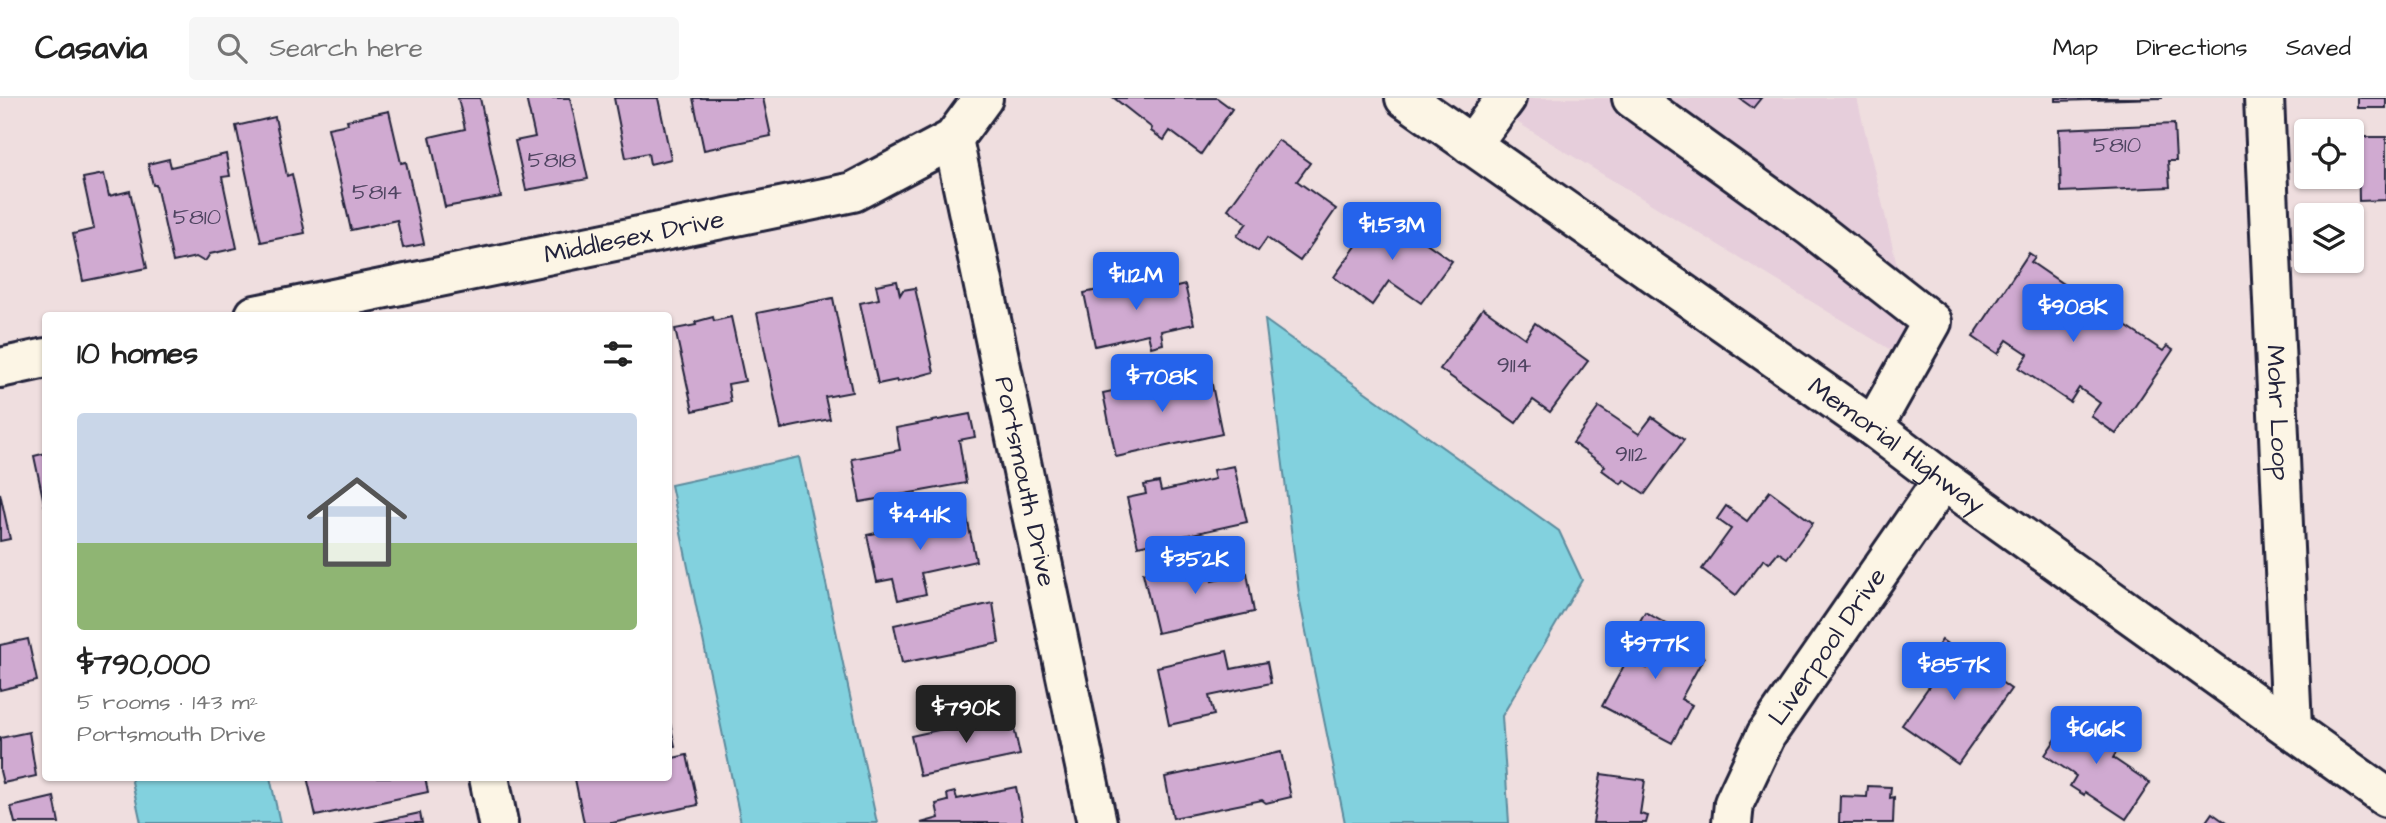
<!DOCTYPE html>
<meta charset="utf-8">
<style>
:root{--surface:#fff;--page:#f6f6f6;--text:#222;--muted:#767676;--line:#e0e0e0;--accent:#2563eb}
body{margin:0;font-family:"Architects Daughter",sans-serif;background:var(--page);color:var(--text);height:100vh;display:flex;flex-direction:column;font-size:26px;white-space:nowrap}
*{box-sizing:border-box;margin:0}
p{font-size:23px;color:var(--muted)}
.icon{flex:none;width:38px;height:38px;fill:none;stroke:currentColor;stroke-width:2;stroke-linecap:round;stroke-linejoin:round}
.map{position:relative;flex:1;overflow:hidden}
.drawer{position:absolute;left:42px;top:214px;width:630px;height:469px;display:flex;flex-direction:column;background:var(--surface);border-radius:7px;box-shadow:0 2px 5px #0004}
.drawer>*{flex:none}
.buttons{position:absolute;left:2294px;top:21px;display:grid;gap:14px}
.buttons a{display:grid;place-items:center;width:70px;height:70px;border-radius:7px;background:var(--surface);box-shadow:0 2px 5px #0004;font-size:35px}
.price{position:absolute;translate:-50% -60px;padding:0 16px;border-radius:7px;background:var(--accent);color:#fff;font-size:23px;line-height:46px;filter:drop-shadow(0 2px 4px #0008)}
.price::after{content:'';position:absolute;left:50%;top:42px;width:21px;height:16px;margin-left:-10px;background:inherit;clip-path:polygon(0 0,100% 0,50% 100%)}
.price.on{background:#222;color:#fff}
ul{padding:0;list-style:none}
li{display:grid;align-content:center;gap:14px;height:371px;padding:0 35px}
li+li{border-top:2px solid var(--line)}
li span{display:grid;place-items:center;height:217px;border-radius:7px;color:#555}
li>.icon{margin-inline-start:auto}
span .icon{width:126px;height:126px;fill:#fffc;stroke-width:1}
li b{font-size:30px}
h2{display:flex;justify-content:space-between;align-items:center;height:84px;padding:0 35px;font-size:30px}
header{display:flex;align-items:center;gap:42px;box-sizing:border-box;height:98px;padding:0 35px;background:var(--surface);border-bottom:2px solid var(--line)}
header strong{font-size:33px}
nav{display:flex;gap:38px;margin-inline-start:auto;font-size:24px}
.search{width:490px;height:63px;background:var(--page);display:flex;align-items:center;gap:18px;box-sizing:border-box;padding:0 24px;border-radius:7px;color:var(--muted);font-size:26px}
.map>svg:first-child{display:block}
</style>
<header>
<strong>Casavia</strong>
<div class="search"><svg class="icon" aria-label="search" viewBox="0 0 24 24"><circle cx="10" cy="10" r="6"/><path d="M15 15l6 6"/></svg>Search here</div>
<nav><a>Map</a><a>Directions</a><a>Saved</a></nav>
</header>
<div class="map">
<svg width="2386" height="725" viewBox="0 0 2386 725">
<rect width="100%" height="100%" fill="#efdedf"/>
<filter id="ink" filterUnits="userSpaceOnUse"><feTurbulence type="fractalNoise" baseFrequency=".0143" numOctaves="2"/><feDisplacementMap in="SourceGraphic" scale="14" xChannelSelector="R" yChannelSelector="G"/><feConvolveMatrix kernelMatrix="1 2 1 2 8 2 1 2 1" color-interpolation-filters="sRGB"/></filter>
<g filter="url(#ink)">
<polygon fill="#e6cedb" points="1517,0 1857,0 1922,271 1507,18"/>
<g fill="#82d1de" stroke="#5c8b9d" stroke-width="2">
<polygon points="1265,222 1559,433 1582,482 1502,618 1509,725 1345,725 1300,504"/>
<polygon points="799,359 877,725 741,725 671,387"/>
<polygon points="131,679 270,679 280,725 141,725"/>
</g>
<g fill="#d0aad1" stroke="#22223b" stroke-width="2">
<polygon points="458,0 480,0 501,99 445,109 430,39 465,31"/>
<polygon points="526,0 570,0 588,81 526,92 515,43 535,39"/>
<polygon points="614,0 658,0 671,61 650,66 648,55 626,60"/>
<polygon points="693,0 763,0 771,38 704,52"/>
<polygon points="1114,0 1217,0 1232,11 1201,56 1170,33 1164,42 1151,33 1152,30"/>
<polygon points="1739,0 1761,0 1753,10"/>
<polygon points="2056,0 2163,0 2056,3"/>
<rect x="2358" y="0" width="28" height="10"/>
<polygon points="389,13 401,65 406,64 424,146 403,150 397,122 351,132 328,30 348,26 347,22"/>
<polygon points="275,19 287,78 292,76 305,135 261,144 236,28"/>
<polygon points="2174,26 2176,63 2168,63 2170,89 2061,94 2059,31"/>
<polygon points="2361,39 2386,39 2386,102 2359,103 2358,52 2361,52"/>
<polygon points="1278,42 1310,65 1297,83 1336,111 1300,163 1267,140 1258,153 1237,138 1247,125 1228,111"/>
<polygon points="226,56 230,78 222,79 237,150 210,156 206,162 203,163 196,159 173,164 156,87 153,87 148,66 169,61 171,69"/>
<polygon points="104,76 109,98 130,93 147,170 83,183 73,136 94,131 83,80"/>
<polygon points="1381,113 1452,163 1421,205 1389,183 1372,207 1334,179"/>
<polygon points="2029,155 2035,159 2031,164 2091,205 2095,199 2107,207 2103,213 2163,253 2167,248 2173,252 2116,336 2091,318 2100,305 2079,290 2070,304 2019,270 2028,256 2007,242 1998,256 1973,239"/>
<polygon points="1145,182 1148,196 1185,187 1194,226 1161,233 1163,246 1151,249 1148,236 1095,248 1084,195"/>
<polygon points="897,183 900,197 903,192 915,190 934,274 897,284 897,282 878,286 860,205 879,201 876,187"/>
<polygon points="833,200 852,294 825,299 830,321 781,331 757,215"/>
<polygon points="1483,210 1525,240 1535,225 1588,263 1550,314 1533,302 1516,325 1440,271"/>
<polygon points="713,219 714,223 731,219 745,283 728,286 731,304 693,313 675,231 696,227 695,224"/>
<polygon points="1209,272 1222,336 1116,359 1103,295"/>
<polygon points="1599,309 1639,336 1652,319 1684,342 1645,396 1624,382 1621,386 1602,372 1605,368 1573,345"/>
<polygon points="970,316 975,339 959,342 966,385 860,404 852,361 900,352 896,330"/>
<polygon points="46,355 46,414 34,358"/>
<polygon points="1234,368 1247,424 1138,448 1127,400 1146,396 1144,387 1159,384 1161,393 1215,381 1213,372"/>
<polygon points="1770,393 1813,425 1787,460 1778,454 1769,465 1764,461 1736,497 1702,471 1731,431 1717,421 1726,408 1747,423"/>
<polygon points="0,395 10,441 0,443"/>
<polygon points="966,415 976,463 921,475 926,496 898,502 893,481 877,484 867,437"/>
<polygon points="1207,462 1212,483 1247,475 1254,514 1157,535 1143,475"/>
<polygon points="993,505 999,545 902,565 894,527"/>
<polygon points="1645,514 1679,533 1674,542 1704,559 1681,601 1692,607 1672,645 1602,608 1628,560 1647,570 1653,557 1628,544"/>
<polygon points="28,541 37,583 0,592 0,547"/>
<polygon points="1942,542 2011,591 1958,666 1902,627 1930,587 1917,578"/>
<polygon points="1227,553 1231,571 1267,564 1271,585 1209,598 1214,617 1169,627 1157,569"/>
<polygon points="2075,613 2111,636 2105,645 2117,653 2113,660 2150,685 2126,721 2085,694 2084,697 2070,688 2076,678 2045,657"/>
<polygon points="668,616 675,648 668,649"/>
<polygon points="1011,616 1020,657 920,678 911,638"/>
<polygon points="29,634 36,678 3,685 0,673 0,640"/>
<polygon points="1281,654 1291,699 1266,705 1262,702 1173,720 1165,679"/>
<polygon points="687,657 698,707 612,725 584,725 575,681 585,679 668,679 668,661"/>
<polygon points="1601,676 1645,682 1640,716 1648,718 1646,725 1593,725"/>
<polygon points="307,679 425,679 428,694 316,718"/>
<polygon points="1868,688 1891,689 1890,700 1894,699 1893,725 1839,725 1840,698 1867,699"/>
<polygon points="1016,689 1023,725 921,725 939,720 936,706 948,703 947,696 955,694 957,701"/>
<polygon points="54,699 59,725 15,725 11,709"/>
<polygon points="420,715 422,725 374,725"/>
<polygon points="2212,715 2226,725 2205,725"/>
</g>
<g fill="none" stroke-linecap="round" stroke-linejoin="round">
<g stroke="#22223b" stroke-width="44">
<g id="minor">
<path id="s1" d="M 1405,0 L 1873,329 L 1943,382 L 2386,699"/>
<polyline points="1632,0 1811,129 1932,224 1873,329"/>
<path id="s2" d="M 2264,0 L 2292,630"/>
<path id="s3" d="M 953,41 L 1097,725"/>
<polyline points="1471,47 1506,0"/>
<path id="s4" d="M 255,217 L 853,94 L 953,41 L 983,0"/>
<polyline points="0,270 46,260"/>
<polyline points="489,679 498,725"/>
<path id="s5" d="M 1732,725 L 1734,705 L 1766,637 L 1943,382"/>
</g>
</g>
<use href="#minor" stroke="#fcf5e5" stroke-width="38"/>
</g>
</g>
<g text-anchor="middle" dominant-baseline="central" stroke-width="7" stroke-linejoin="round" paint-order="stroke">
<g font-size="23" fill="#4e4460">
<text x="2117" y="47">5810</text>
<text x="552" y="62">5818</text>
<text x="377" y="94">5814</text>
<text x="197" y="119">5810</text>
<text x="1514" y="267">9114</text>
<text x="1631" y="356">9112</text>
</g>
<g font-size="26" fill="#22223b" stroke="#fcf5e5">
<text stroke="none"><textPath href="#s4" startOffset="387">Middlesex Drive</textPath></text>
<text stroke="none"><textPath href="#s2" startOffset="315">Mohr Loop</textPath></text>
<text stroke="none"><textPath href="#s1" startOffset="602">Memorial Highway</textPath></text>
<text stroke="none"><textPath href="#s3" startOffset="350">Portsmouth Drive</textPath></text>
<text stroke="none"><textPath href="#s5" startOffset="203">Liverpool Drive</textPath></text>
</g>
</g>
</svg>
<div class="buttons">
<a><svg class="icon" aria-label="locate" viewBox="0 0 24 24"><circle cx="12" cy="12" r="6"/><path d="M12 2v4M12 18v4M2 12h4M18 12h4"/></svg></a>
<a><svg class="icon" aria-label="layers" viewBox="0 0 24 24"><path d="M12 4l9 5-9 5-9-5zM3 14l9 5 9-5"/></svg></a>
</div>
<b class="price" style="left:1392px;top:164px">$1.53M</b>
<b class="price" style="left:1136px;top:214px">$1.12M</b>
<b class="price" style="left:2073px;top:246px">$908K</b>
<b class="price" style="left:1162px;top:316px">$708K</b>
<b class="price" style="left:920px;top:454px">$441K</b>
<b class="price" style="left:1195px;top:498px">$352K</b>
<b class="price" style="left:1655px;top:583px">$977K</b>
<b class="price" style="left:1954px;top:604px">$857K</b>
<b class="price on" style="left:966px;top:647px">$790K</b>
<b class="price" style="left:2096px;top:668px">$616K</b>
<section class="drawer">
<h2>10 homes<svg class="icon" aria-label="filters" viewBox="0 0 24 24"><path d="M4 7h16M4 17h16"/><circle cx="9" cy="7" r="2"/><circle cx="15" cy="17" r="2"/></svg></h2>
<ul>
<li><span style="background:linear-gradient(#c9d6e8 60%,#8fb573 0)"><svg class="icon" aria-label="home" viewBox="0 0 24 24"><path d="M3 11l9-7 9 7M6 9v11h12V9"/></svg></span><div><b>$790,000</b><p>5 rooms · 143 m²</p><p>Portsmouth Drive</p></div></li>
</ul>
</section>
</div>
